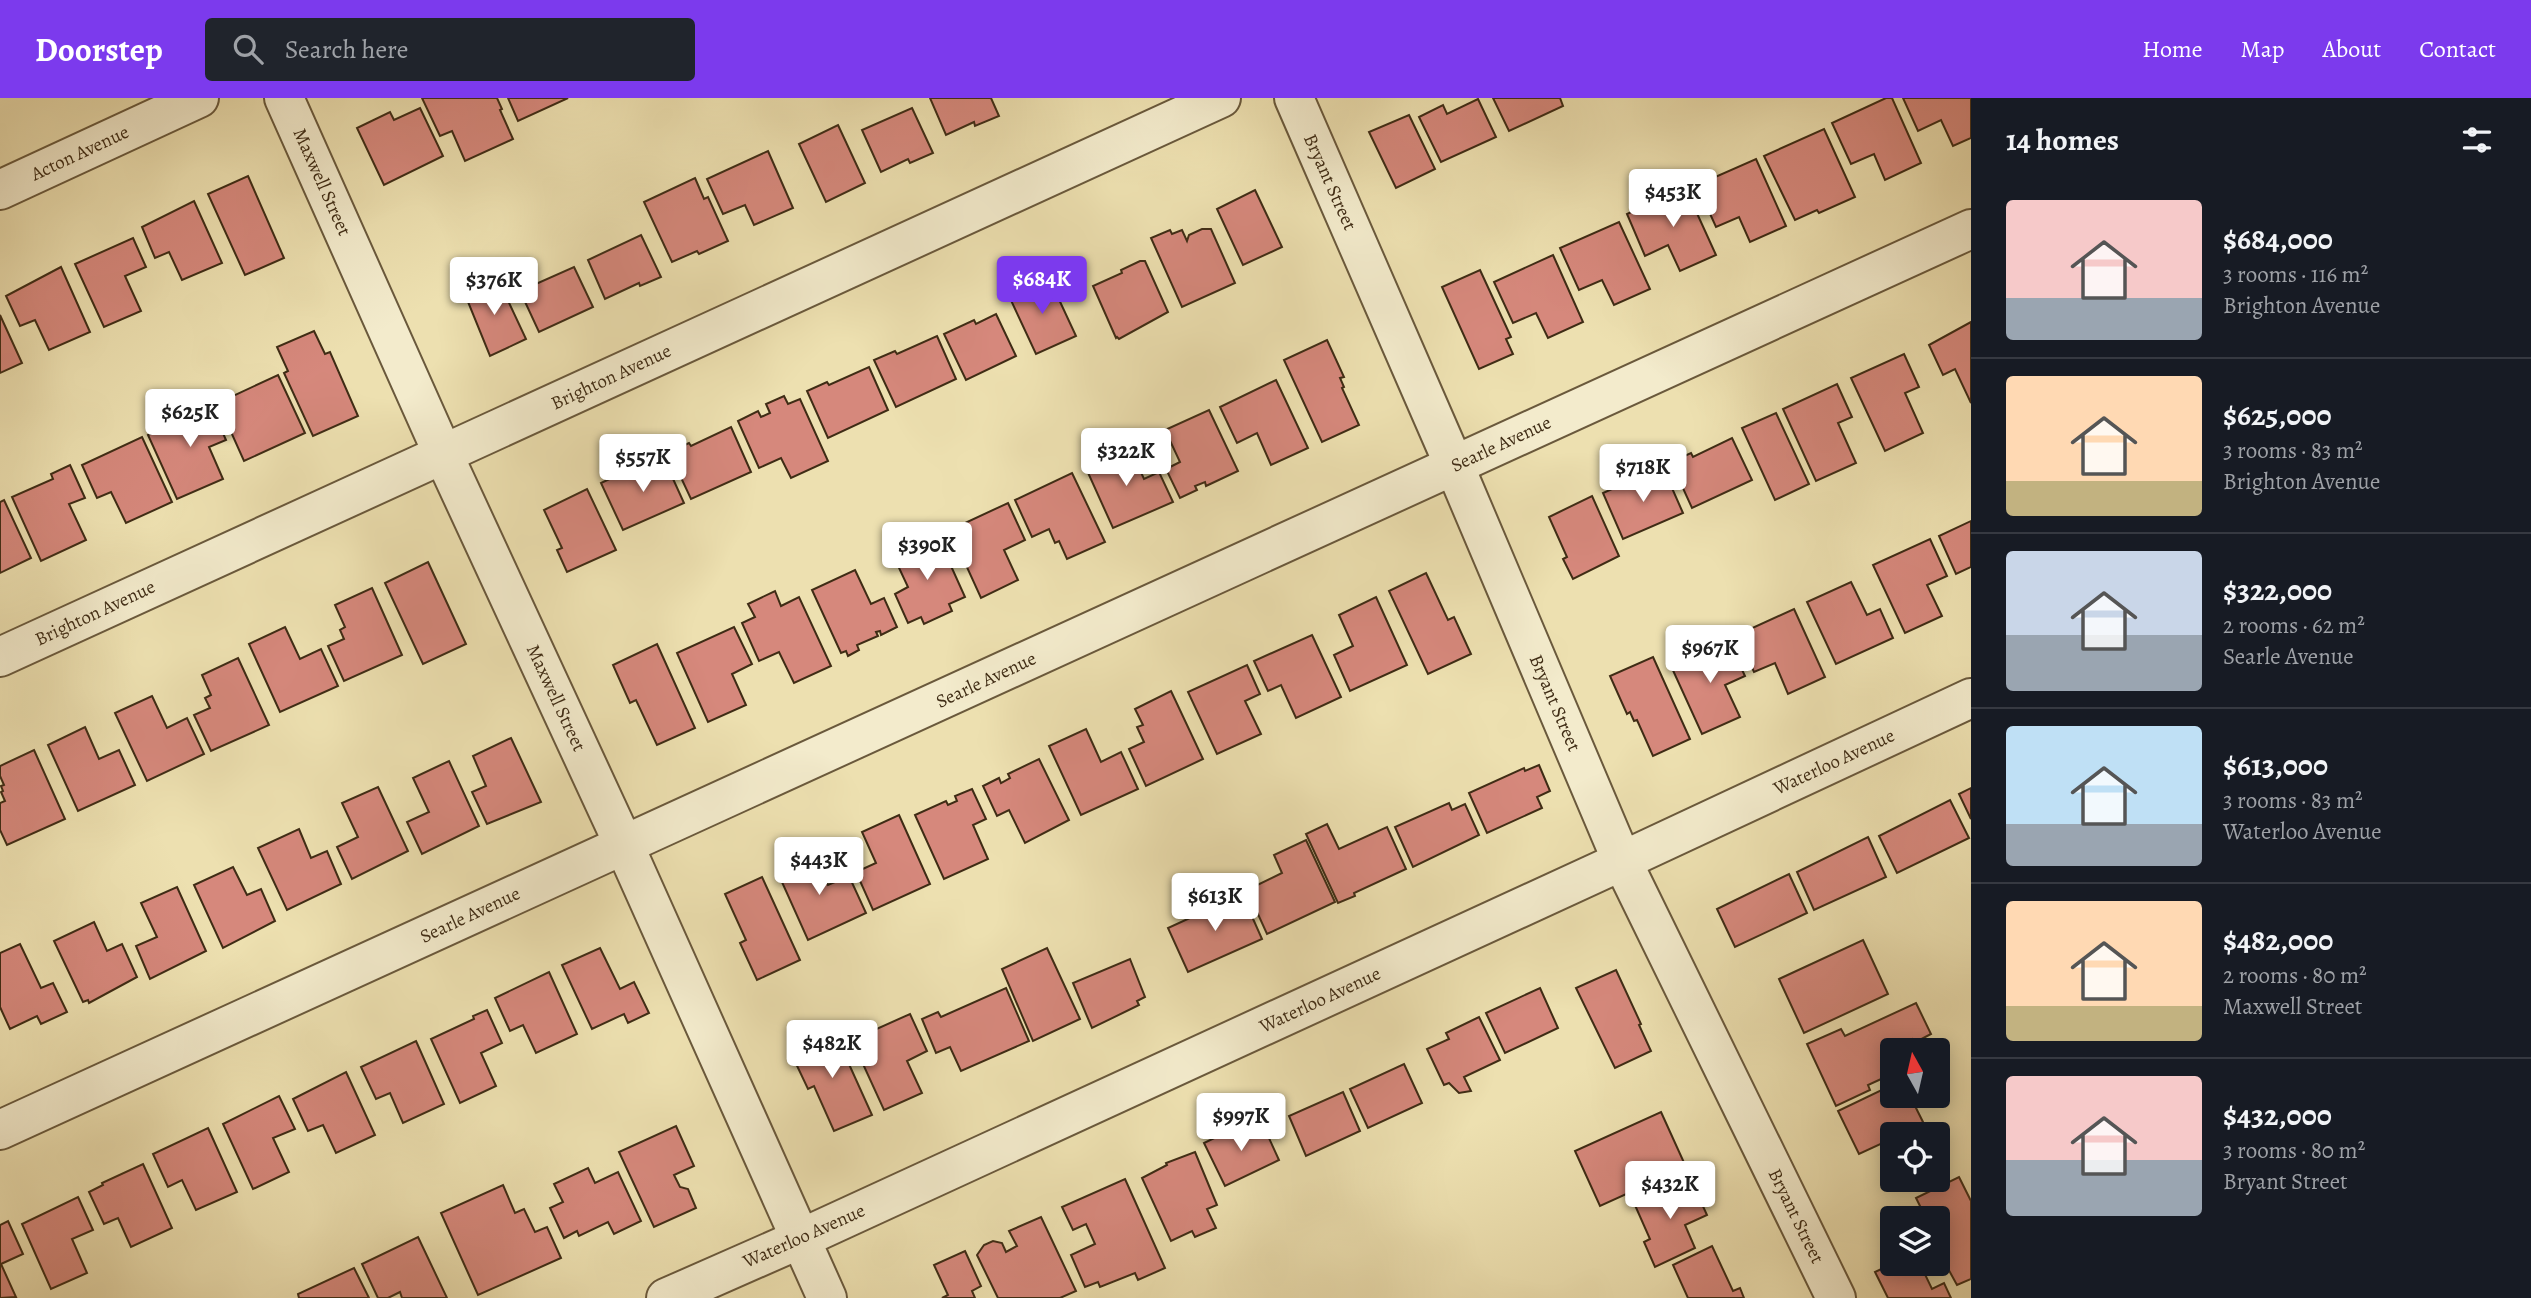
<!DOCTYPE html>
<meta charset="utf-8">
<style>
:root{--surface:#171b24;--page:#20242c;--text:#f1f3f6;--muted:#9ea1a6;--line:#363941;--accent:#7c3aed}
body{margin:0;font-family:Alegreya,serif;background:var(--page);color:var(--text);height:100vh;display:flex;flex-direction:column;font-size:26px;white-space:nowrap}
*{box-sizing:border-box;margin:0}
p{font-size:23px;color:var(--muted)}
.icon{flex:none;width:38px;height:38px;fill:none;stroke:currentColor;stroke-width:2;stroke-linecap:round;stroke-linejoin:round}
.map{position:relative;flex:1;overflow:hidden}
.side{display:flex;flex-direction:column;background:var(--surface);width:560px}
.side>*{flex:none}
.needle{width:46px;rotate:352deg}
.controls{position:absolute;left:1880px;top:940px;display:grid;gap:14px}
.controls a{display:grid;place-items:center;width:70px;height:70px;border-radius:7px;background:var(--surface);box-shadow:0 4px 18px #0003;font-size:35px}
.price{position:absolute;translate:-50% -60px;padding:0 16px;border-radius:7px;background:#fff;color:#222;font-size:23px;line-height:46px;filter:drop-shadow(0 2px 4px #0008)}
.price::after{content:'';position:absolute;left:50%;top:42px;width:21px;height:16px;margin-left:-10px;background:inherit;clip-path:polygon(0 0,100% 0,50% 100%)}
.price.selected{background:var(--accent);color:#fff}
ul{padding:0;list-style:none}
li{display:flex;align-items:center;gap:21px;height:175px;padding:0 35px}
li+li{border-top:2px solid var(--line)}
li span{display:grid;place-items:center;flex:none;width:196px;height:140px;border-radius:7px;color:#555}
li>.icon{margin-inline-start:auto}
span .icon{width:84px;height:84px;fill:#fffc;stroke-width:1}
li b{font-size:30px}
h2{display:flex;justify-content:space-between;align-items:center;height:84px;padding:0 35px;font-size:30px}
header{display:flex;align-items:center;gap:42px;box-sizing:border-box;height:98px;padding:0 35px;background:var(--accent);color:#fff}
header strong{font-size:33px}
nav{display:flex;gap:38px;margin-inline-start:auto;font-size:24px}
.search{width:490px;height:63px;background:var(--page);display:flex;align-items:center;gap:18px;box-sizing:border-box;padding:0 24px;border-radius:7px;color:var(--muted);font-size:26px}
main{display:flex;flex:1;min-height:0}
.map>svg:first-child{display:block}
</style>
<header>
<strong>Doorstep</strong>
<div class="search"><svg class="icon" aria-label="search" viewBox="0 0 24 24"><circle cx="10" cy="10" r="6"/><path d="M15 15l6 6"/></svg>Search here</div>
<nav><a>Home</a><a>Map</a><a>About</a><a>Contact</a></nav>
</header>
<main>
<div class="map">
<svg width="1971" height="1200" viewBox="0 0 1971 1200">
<rect width="100%" height="100%" fill="#ede0b0"/>
<filter id="stains"><feTurbulence type="fractalNoise" baseFrequency=".00286" numOctaves="4"/><feColorMatrix values="0 0 0 0 .2 0 0 0 0 .09 0 0 0 0 .02 0 0 0 .5 -.17"/></filter>
<radialGradient id="worn" r=".72"><stop offset=".6" stop-color="#630" stop-opacity="0"/><stop offset="1" stop-color="#630" stop-opacity=".3"/></radialGradient>
<g fill="#d6887c" stroke="#3f2c15" stroke-width="2">
<polygon points="422,0 497,0 502,11 500,12 513,41 465,63 452,33 440,38"/>
<polygon points="508,0 568,0 518,23"/>
<polygon points="930,0 991,0 999,18 975,28 974,24 946,37"/>
<polygon points="1493,0 1560,0 1563,8 1509,33"/>
<polygon points="1886,0 1892,0 1921,65 1885,82 1874,56 1851,66 1832,25"/>
<polygon points="1903,0 1971,0 1971,40 1953,48 1941,22 1918,33"/>
<polygon points="1478,1 1496,39 1441,64 1419,19 1443,7 1447,16"/>
<polygon points="420,10 443,58 384,87 357,30 390,14 394,22"/>
<polygon points="912,10 933,55 910,65 908,61 881,74 862,32"/>
<polygon points="1409,17 1435,71 1396,90 1369,34"/>
<polygon points="838,27 865,85 826,104 799,46"/>
<polygon points="1824,31 1855,99 1819,115 1817,112 1795,122 1764,58"/>
<polygon points="768,53 793,110 754,127 745,107 723,116 707,81"/>
<polygon points="1756,61 1786,128 1750,144 1739,119 1716,129 1697,87"/>
<polygon points="248,78 284,160 245,177 208,96"/>
<polygon points="695,80 704,101 708,99 728,143 699,156 697,153 672,164 644,104"/>
<polygon points="1685,89 1716,157 1680,173 1668,147 1645,158 1627,116"/>
<polygon points="1255,92 1282,149 1243,167 1217,111"/>
<polygon points="194,103 222,165 182,182 169,154 155,160 142,129"/>
<polygon points="1619,124 1650,191 1614,207 1602,182 1579,192 1560,150"/>
<polygon points="1202,131 1211,131 1235,185 1182,209 1151,140 1170,132 1172,136 1182,132 1187,143 1189,137"/>
<polygon points="641,137 661,179 640,188 639,185 605,201 588,162"/>
<polygon points="133,140 146,169 125,178 141,213 104,229 75,166"/>
<polygon points="1553,157 1583,224 1548,240 1536,215 1513,225 1494,184"/>
<polygon points="1140,163 1145,163 1168,214 1119,241 1117,239 1116,240 1093,188 1122,175 1121,172"/>
<polygon points="61,169 90,234 49,252 35,222 20,228 6,198"/>
<polygon points="574,169 593,209 539,234 520,193"/>
<polygon points="1480,172 1511,239 1506,241 1513,256 1479,271 1442,189"/>
<polygon points="497,179 526,241 490,258 464,194"/>
<polygon points="1049,180 1076,238 1036,256 1009,198"/>
<polygon points="996,216 1016,258 966,282 944,236 974,222 976,226"/>
<polygon points="0,217 22,265 0,275"/>
<polygon points="1971,224 1971,305 1955,271 1943,277 1929,247"/>
<polygon points="314,233 325,256 330,254 358,318 313,338 284,275 288,273 277,249"/>
<polygon points="937,238 956,281 896,309 874,262 895,253 897,256"/>
<polygon points="1327,242 1344,279 1340,280 1344,289 1342,290 1359,327 1322,344 1284,262"/>
<polygon points="1904,256 1919,289 1905,295 1923,335 1885,353 1851,280"/>
<polygon points="869,269 888,312 828,340 807,293 827,284 829,287"/>
<polygon points="278,277 305,335 244,363 218,305"/>
<polygon points="1276,282 1308,350 1271,367 1257,335 1237,345 1220,309"/>
<polygon points="1837,286 1852,319 1838,325 1856,365 1816,383 1783,311"/>
<polygon points="784,298 788,306 800,301 828,363 791,380 781,360 759,370 738,323 758,313 761,319 770,315 766,306"/>
<polygon points="207,299 226,342 209,349 223,381 177,401 148,337 188,319 184,310"/>
<polygon points="1209,312 1238,373 1206,388 1205,384 1195,388 1197,392 1180,400 1166,371 1180,364 1165,332"/>
<polygon points="1776,315 1809,386 1775,402 1742,330"/>
<polygon points="731,329 751,374 691,401 669,354 689,345 691,348"/>
<polygon points="142,339 172,404 126,425 111,394 97,400 82,367"/>
<polygon points="1732,340 1752,382 1692,410 1671,364 1691,355 1693,359"/>
<polygon points="1129,348 1144,381 1159,374 1173,404 1113,430 1085,368"/>
<polygon points="664,361 684,405 623,432 601,385 622,375 623,379"/>
<polygon points="70,367 85,400 69,406 86,442 41,463 12,399 53,381 51,376"/>
<polygon points="1664,372 1683,415 1623,441 1603,395 1623,386 1625,389"/>
<polygon points="1072,375 1105,444 1067,461 1059,443 1055,445 1049,431 1032,439 1015,402"/>
<polygon points="587,391 616,452 567,474 557,452 562,450 544,412"/>
<polygon points="1592,398 1619,458 1573,481 1563,461 1567,459 1549,419"/>
<polygon points="4,402 31,460 0,475 0,404"/>
<polygon points="1008,405 1025,442 1004,452 1018,482 981,500 950,432"/>
<polygon points="1971,423 1971,469 1956,476 1939,438"/>
<polygon points="937,437 965,499 949,506 952,513 924,526 921,519 908,525 895,496 908,489 893,457"/>
<polygon points="1930,441 1947,478 1927,487 1942,518 1905,535 1873,467"/>
<polygon points="428,464 466,546 423,566 385,485"/>
<polygon points="855,472 871,506 884,500 897,529 881,537 880,533 876,534 878,538 857,547 859,552 848,558 846,553 841,555 812,492"/>
<polygon points="1426,475 1448,522 1454,519 1471,556 1428,576 1389,493"/>
<polygon points="1851,484 1867,517 1880,511 1893,540 1836,566 1807,504"/>
<polygon points="372,490 402,557 344,583 328,548 344,541 340,532 345,529 335,507"/>
<polygon points="775,493 781,508 799,499 831,568 794,585 779,554 759,563 742,525 755,519 748,506"/>
<polygon points="1376,499 1407,567 1350,593 1334,557 1353,548 1339,517"/>
<polygon points="1794,511 1825,579 1788,596 1775,565 1754,574 1737,537"/>
<polygon points="285,529 300,561 321,551 338,588 280,614 249,546"/>
<polygon points="734,529 752,566 732,576 746,607 708,624 677,555"/>
<polygon points="1312,537 1341,599 1296,620 1281,587 1268,593 1254,563"/>
<polygon points="1728,542 1745,578 1725,587 1740,619 1702,636 1671,568 1689,560 1688,557"/>
<polygon points="657,546 695,630 657,647 636,602 630,605 613,567"/>
<polygon points="1653,559 1690,641 1653,658 1637,622 1634,623 1630,614 1627,616 1610,578"/>
<polygon points="238,560 269,627 211,653 194,617 210,610 205,600 211,597 202,577"/>
<polygon points="1247,567 1260,596 1245,603 1261,636 1217,656 1188,594"/>
<polygon points="1171,593 1203,661 1146,688 1129,651 1144,644 1137,629 1143,627 1135,611"/>
<polygon points="152,598 167,630 187,620 204,656 147,683 115,615"/>
<polygon points="85,629 99,661 119,652 135,687 78,713 48,647"/>
<polygon points="1086,631 1101,664 1121,654 1138,691 1081,717 1049,648"/>
<polygon points="511,640 541,704 487,726 472,694 486,688 473,658"/>
<polygon points="34,652 65,721 7,747 0,732 0,705 5,703 1,694 3,693 1,688 4,687 0,678 0,668"/>
<polygon points="1039,661 1069,722 1025,745 1009,712 997,718 983,688 999,680 1001,685 1010,680 1008,676"/>
<polygon points="449,663 479,728 422,756 407,724 429,714 413,680"/>
<polygon points="1539,667 1550,693 1537,699 1542,710 1487,735 1469,695 1524,670 1525,673"/>
<polygon points="378,689 408,753 352,781 337,749 358,739 342,705"/>
<polygon points="1971,690 1971,721 1959,696"/>
<polygon points="972,691 986,721 973,727 988,761 944,781 915,717 946,703 948,707 957,703 955,698"/>
<polygon points="1950,702 1969,740 1897,775 1879,738"/>
<polygon points="1449,705 1452,712 1465,706 1479,737 1413,769 1395,729"/>
<polygon points="899,717 930,786 873,812 856,774 876,765 862,734"/>
<polygon points="1327,726 1339,751 1387,729 1406,771 1354,795 1355,798 1338,805 1306,736"/>
<polygon points="299,731 311,760 327,753 341,786 287,812 258,750"/>
<polygon points="1868,739 1886,779 1814,812 1797,774"/>
<polygon points="1306,742 1335,804 1267,836 1247,792 1282,775 1274,757"/>
<polygon points="814,756 828,787 849,778 866,815 808,842 777,773"/>
<polygon points="233,769 247,797 261,791 275,823 223,850 194,787"/>
<polygon points="1789,776 1807,815 1735,849 1717,811"/>
<polygon points="762,779 800,862 757,882 740,845 746,842 725,796"/>
<polygon points="177,789 206,853 150,881 136,848 157,839 141,805"/>
<polygon points="1242,796 1262,841 1188,874 1168,830"/>
<polygon points="94,824 107,853 122,846 137,879 89,905 88,902 83,904 54,843"/>
<polygon points="1863,842 1888,896 1804,935 1779,881"/>
<polygon points="20,846 41,890 53,885 67,914 41,926 37,918 10,931 0,909 0,855"/>
<polygon points="600,850 620,891 634,884 649,915 628,925 624,916 592,931 562,867"/>
<polygon points="1047,850 1080,921 1033,943 1002,871"/>
<polygon points="1130,861 1145,899 1137,903 1139,907 1092,930 1073,885"/>
<polygon points="1616,872 1641,926 1639,927 1651,953 1615,970 1576,890"/>
<polygon points="549,874 577,936 536,955 523,927 510,933 495,900"/>
<polygon points="1006,890 1029,943 961,973 950,949 936,955 922,921 938,914 941,919"/>
<polygon points="1540,890 1558,930 1505,955 1486,915"/>
<polygon points="1916,905 1931,936 1914,945 1912,941 1902,946 1905,952 1892,952 1892,976 1868,987 1870,992 1836,1008 1807,946 1841,931 1845,938"/>
<polygon points="487,912 502,945 481,955 496,988 460,1005 431,941 474,921 473,918"/>
<polygon points="910,916 927,953 907,963 922,995 884,1012 852,942"/>
<polygon points="1479,919 1500,962 1464,979 1471,993 1459,995 1449,985 1444,987 1427,951 1449,941 1446,935"/>
<polygon points="834,933 872,1017 834,1033 814,988 808,991 790,953"/>
<polygon points="416,943 444,1006 403,1025 390,995 376,1001 361,969"/>
<polygon points="1404,966 1422,1005 1368,1030 1350,991"/>
<polygon points="346,974 375,1037 336,1055 323,1027 308,1033 293,1001"/>
<polygon points="1892,987 1892,998 1910,998 1923,1024 1920,1026 1926,1036 1892,1036 1892,1047 1889,1042 1859,1056 1838,1013"/>
<polygon points="1343,994 1360,1033 1306,1058 1289,1018"/>
<polygon points="279,998 295,1031 273,1040 289,1074 253,1091 223,1026"/>
<polygon points="1661,1014 1686,1069 1600,1108 1575,1053"/>
<polygon points="1263,1027 1279,1062 1225,1088 1204,1045 1237,1029 1241,1037"/>
<polygon points="676,1028 694,1068 674,1077 680,1089 688,1091 696,1110 654,1129 619,1054"/>
<polygon points="208,1030 237,1094 196,1112 182,1082 168,1089 153,1056"/>
<polygon points="1195,1054 1217,1107 1207,1111 1216,1130 1195,1139 1192,1133 1171,1143 1142,1080 1167,1067 1166,1065"/>
<polygon points="143,1066 172,1130 131,1149 118,1120 104,1126 89,1094 103,1087 102,1085"/>
<polygon points="588,1070 595,1085 618,1074 641,1123 614,1136 608,1124 579,1138 577,1133 564,1140 550,1110 563,1104 554,1086"/>
<polygon points="1959,1079 1971,1103 1971,1181 1957,1187 1940,1156 1943,1154 1937,1142 1937,1120 1926,1120 1916,1100"/>
<polygon points="1690,1080 1707,1117 1685,1127 1695,1150 1655,1169 1644,1144 1650,1141 1634,1105"/>
<polygon points="1125,1081 1165,1170 1138,1182 1135,1175 1100,1189 1098,1184 1085,1189 1071,1157 1095,1146 1086,1126 1073,1132 1062,1109"/>
<polygon points="503,1087 515,1115 524,1111 535,1134 547,1129 561,1160 478,1197 441,1115"/>
<polygon points="78,1099 93,1132 72,1141 87,1175 51,1191 22,1126"/>
<polygon points="1041,1119 1076,1193 1060,1200 998,1200 977,1157 984,1147 993,1143 1002,1145 1006,1154 1017,1148 1009,1133"/>
<polygon points="8,1123 23,1156 1,1166 16,1199 0,1200 0,1127"/>
<polygon points="418,1139 447,1200 402,1200 400,1194 388,1200 378,1200 362,1166"/>
<polygon points="1712,1148 1733,1193 1740,1190 1744,1200 1688,1200 1673,1167"/>
<polygon points="965,1153 981,1188 972,1193 975,1200 942,1200 948,1197 934,1167"/>
<polygon points="1892,1166 1920,1166 1932,1191 1944,1185 1951,1200 1888,1200 1875,1174"/>
<polygon points="354,1170 369,1200 299,1200 298,1196"/>
</g>
<g fill="none" stroke-linecap="round" stroke-linejoin="round">
<g stroke="#6a593c" stroke-width="42">
<g id="minor">
<polyline points="284,0 443,356 624,747 827,1200"/>
<polyline points="1294,0 1454,367 1622,763 1836,1200"/>
<polyline points="0,92 199,0"/>
<polyline points="0,559 1221,0"/>
<polyline points="0,1032 1971,131"/>
<polyline points="666,1200 800,1141 1622,763 1971,600"/>
</g>
</g>
<use href="#minor" stroke="#f3ebcc" stroke-width="38"/>
</g>
<g text-anchor="middle" dominant-baseline="central" stroke-width="6" stroke-linejoin="round" paint-order="stroke">
<g font-size="19" fill="#3f2c15" stroke="#f3ebcc">
<text transform="translate(80 55) rotate(-25)">Acton Avenue</text>
<text transform="translate(322 84) rotate(66)">Maxwell Street</text>
<text transform="translate(1330 84) rotate(66)">Bryant Street</text>
<text transform="translate(611 279) rotate(-25)">Brighton Avenue</text>
<text transform="translate(1501 346) rotate(-25)">Searle Avenue</text>
<text transform="translate(95 515) rotate(-25)">Brighton Avenue</text>
<text transform="translate(986 582) rotate(-25)">Searle Avenue</text>
<text transform="translate(556 600) rotate(65)">Maxwell Street</text>
<text transform="translate(1555 605) rotate(67)">Bryant Street</text>
<text transform="translate(1834 664) rotate(-25)">Waterloo Avenue</text>
<text transform="translate(470 817) rotate(-25)">Searle Avenue</text>
<text transform="translate(1320 902) rotate(-25)">Waterloo Avenue</text>
<text transform="translate(1796 1118) rotate(64)">Bryant Street</text>
<text transform="translate(804 1138) rotate(-24)">Waterloo Avenue</text>
</g>
</g>
<rect width="100%" height="100%" filter="url(#stains)"/>
<rect width="100%" height="100%" fill="url(#worn)"/>
</svg>
<div class="controls">
<a><svg class="needle" viewBox="-14 -14 28 28"><path d="M0-13l5 13h-10z" fill="#e53935"/><path d="M0 13l5-13h-10z" fill="#9ea1a6"/></svg></a>
<a><svg class="icon" aria-label="locate" viewBox="0 0 24 24"><circle cx="12" cy="12" r="6"/><path d="M12 2v4M12 18v4M2 12h4M18 12h4"/></svg></a>
<a><svg class="icon" aria-label="layers" viewBox="0 0 24 24"><path d="M12 4l9 5-9 5-9-5zM3 14l9 5 9-5"/></svg></a>
</div>
<b class="price" style="left:1673px;top:131px">$453K</b>
<b class="price selected" style="left:1042px;top:218px">$684K</b>
<b class="price" style="left:494px;top:219px">$376K</b>
<b class="price" style="left:190px;top:351px">$625K</b>
<b class="price" style="left:1126px;top:390px">$322K</b>
<b class="price" style="left:643px;top:396px">$557K</b>
<b class="price" style="left:1643px;top:406px">$718K</b>
<b class="price" style="left:927px;top:484px">$390K</b>
<b class="price" style="left:1710px;top:587px">$967K</b>
<b class="price" style="left:819px;top:799px">$443K</b>
<b class="price" style="left:1215px;top:835px">$613K</b>
<b class="price" style="left:832px;top:982px">$482K</b>
<b class="price" style="left:1241px;top:1055px">$997K</b>
<b class="price" style="left:1670px;top:1123px">$432K</b>
</div>
<section class="side">
<h2>14 homes<svg class="icon" aria-label="filters" viewBox="0 0 24 24"><path d="M4 7h16M4 17h16"/><circle cx="9" cy="7" r="2"/><circle cx="15" cy="17" r="2"/></svg></h2>
<ul>
<li><span style="background:linear-gradient(#f6c9c9 70%,#9aa5b1 0)"><svg class="icon" aria-label="home" viewBox="0 0 24 24"><path d="M3 11l9-7 9 7M6 9v11h12V9"/></svg></span><div><b>$684,000</b><p>3 rooms · 116 m²</p><p>Brighton Avenue</p></div></li>
<li><span style="background:linear-gradient(#ffd9b3 75%,#c2b280 0)"><svg class="icon" aria-label="home" viewBox="0 0 24 24"><path d="M3 11l9-7 9 7M6 9v11h12V9"/></svg></span><div><b>$625,000</b><p>3 rooms · 83 m²</p><p>Brighton Avenue</p></div></li>
<li><span style="background:linear-gradient(#c9d6e8 60%,#9aa5b1 0)"><svg class="icon" aria-label="home" viewBox="0 0 24 24"><path d="M3 11l9-7 9 7M6 9v11h12V9"/></svg></span><div><b>$322,000</b><p>2 rooms · 62 m²</p><p>Searle Avenue</p></div></li>
<li><span style="background:linear-gradient(#bfe0f5 70%,#9aa5b1 0)"><svg class="icon" aria-label="home" viewBox="0 0 24 24"><path d="M3 11l9-7 9 7M6 9v11h12V9"/></svg></span><div><b>$613,000</b><p>3 rooms · 83 m²</p><p>Waterloo Avenue</p></div></li>
<li><span style="background:linear-gradient(#ffd9b3 75%,#c2b280 0)"><svg class="icon" aria-label="home" viewBox="0 0 24 24"><path d="M3 11l9-7 9 7M6 9v11h12V9"/></svg></span><div><b>$482,000</b><p>2 rooms · 80 m²</p><p>Maxwell Street</p></div></li>
<li><span style="background:linear-gradient(#f6c9c9 60%,#9aa5b1 0)"><svg class="icon" aria-label="home" viewBox="0 0 24 24"><path d="M3 11l9-7 9 7M6 9v11h12V9"/></svg></span><div><b>$432,000</b><p>3 rooms · 80 m²</p><p>Bryant Street</p></div></li>
</ul>
</section>
</main>
